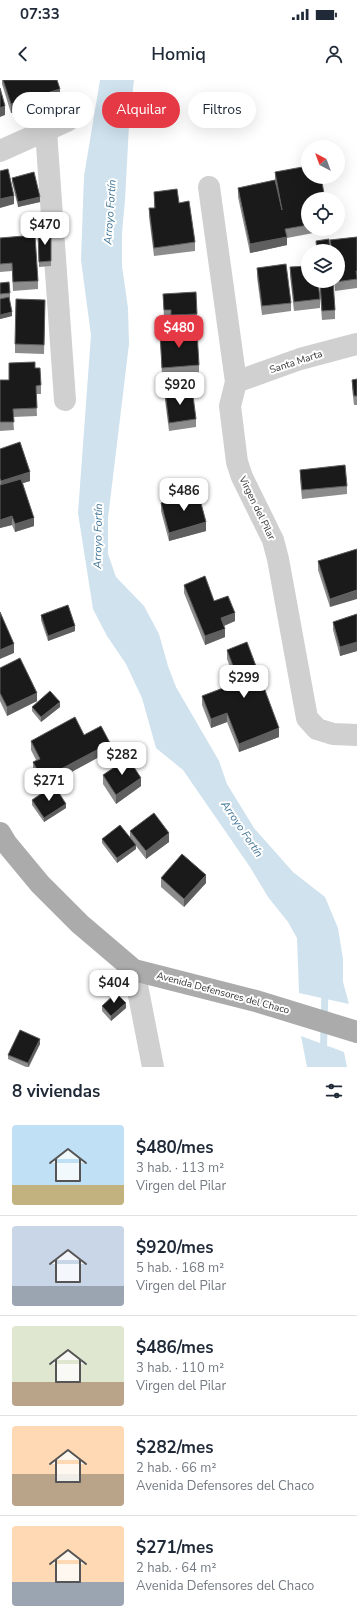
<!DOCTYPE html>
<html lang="es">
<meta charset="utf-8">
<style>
:root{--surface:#fff;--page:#f6f6f7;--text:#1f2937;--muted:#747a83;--line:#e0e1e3;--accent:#e63946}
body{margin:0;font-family:"Nunito Sans",sans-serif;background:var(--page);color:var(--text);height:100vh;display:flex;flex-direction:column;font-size:15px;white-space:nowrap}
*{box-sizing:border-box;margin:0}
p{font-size:13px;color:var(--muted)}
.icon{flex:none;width:22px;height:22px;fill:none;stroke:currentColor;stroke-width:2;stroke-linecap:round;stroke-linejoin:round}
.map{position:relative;height:987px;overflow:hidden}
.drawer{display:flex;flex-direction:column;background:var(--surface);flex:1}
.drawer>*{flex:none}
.guide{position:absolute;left:12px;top:12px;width:333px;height:36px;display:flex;gap:8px}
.needle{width:26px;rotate:319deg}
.fabs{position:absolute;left:301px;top:60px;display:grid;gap:8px}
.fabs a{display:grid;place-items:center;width:44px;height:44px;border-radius:50%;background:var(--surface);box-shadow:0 4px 16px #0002;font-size:20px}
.price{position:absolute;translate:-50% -34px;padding:0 9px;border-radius:8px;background:#fff;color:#222;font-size:13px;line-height:26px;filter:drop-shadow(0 1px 2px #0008)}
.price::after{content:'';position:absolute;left:50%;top:24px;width:12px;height:9px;margin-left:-6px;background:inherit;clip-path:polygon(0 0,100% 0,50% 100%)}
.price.on{background:var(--accent);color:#fff}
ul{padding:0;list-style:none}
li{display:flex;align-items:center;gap:12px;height:100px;padding:0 12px}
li+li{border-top:1px solid var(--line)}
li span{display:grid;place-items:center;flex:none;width:112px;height:80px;border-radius:4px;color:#555}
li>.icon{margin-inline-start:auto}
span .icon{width:48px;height:48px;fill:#fffc;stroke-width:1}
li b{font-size:17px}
h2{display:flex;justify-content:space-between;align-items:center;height:48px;padding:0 12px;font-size:17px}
.chip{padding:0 14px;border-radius:18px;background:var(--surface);box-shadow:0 4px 16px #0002;font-size:14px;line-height:36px}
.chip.on{background:var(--accent);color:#fff}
.status{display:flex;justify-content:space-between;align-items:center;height:28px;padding:0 20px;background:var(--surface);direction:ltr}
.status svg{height:11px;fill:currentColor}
header{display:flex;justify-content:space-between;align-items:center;height:52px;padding:0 12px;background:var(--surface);font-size:18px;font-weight:600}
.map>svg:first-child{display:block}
</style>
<div class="status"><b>07:33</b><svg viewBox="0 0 49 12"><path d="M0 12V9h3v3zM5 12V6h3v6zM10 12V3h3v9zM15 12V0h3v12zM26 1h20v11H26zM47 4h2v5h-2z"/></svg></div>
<header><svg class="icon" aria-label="back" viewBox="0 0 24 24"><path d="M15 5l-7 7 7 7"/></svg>Homiq<svg class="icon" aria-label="person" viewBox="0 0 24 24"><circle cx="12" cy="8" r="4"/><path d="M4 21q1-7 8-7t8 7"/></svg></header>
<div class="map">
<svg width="357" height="987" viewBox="0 0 357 987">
<rect width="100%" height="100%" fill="#fff"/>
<g fill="#cfe2ee">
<polygon points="100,0 134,0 129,45 125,120 122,153 122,186 128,228 129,264 108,438 108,474 116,497 144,526 159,554 168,586 176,607 219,681 227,704 254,748 293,792 325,817 338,848 343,879 343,902 349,924 299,913 297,858 288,842 268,817 250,787 183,690 156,668 142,618 126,584 107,556 93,529 78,433 91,255 81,180 84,96"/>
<polygon points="301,956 344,972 347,987 307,987"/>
</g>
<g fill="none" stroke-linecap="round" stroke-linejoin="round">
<polyline stroke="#cfe2ee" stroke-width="7" points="323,987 325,909"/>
<g stroke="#d0d0d0" stroke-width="22">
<polyline points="46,51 65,320"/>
<polyline points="0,71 67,41"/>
<polyline points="209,107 236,302 230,326 237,382 242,397 273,460 278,479 307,638 317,649 333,654 357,655"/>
<polyline points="236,302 300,279 357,264"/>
<polyline points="134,890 153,987"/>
</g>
<polyline stroke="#ababab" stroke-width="22" points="0,753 6,763 40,804 80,844 134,890 256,921 357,952"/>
</g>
<g fill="#8c8c8c">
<polygon points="2,0 57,0 60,17 11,33 2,4"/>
<polygon points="275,92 308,119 308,149 329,149 329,150 287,158 287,165 250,173 238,117 238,108 275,100"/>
<polygon points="12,98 40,122 18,127 12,102"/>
<polygon points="154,112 179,123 195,162 195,171 154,176 149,137 149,128 154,128"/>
<polygon points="38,151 51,151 51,186 39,187"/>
<polygon points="357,157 357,208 335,211 334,201 338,201 338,171 331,171 330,160"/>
<polygon points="0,158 38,201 38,209 13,211 12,191 0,192"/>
<polygon points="290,187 320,219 320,228 294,231 290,196"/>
<polygon points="257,188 291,223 291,231 262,235 257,197"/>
<polygon points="319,201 333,201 335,230 335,239 322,240"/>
<polygon points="0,203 10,213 10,218 9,218 12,236 0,239"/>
<polygon points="163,214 197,234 197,242 171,244 171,239 164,239"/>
<polygon points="45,228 44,274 15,273 15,264"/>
<polygon points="160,253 199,285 199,294 162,297"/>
<polygon points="35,288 41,305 41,314 36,314 37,336 13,337 14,350 0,351 0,300 9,300"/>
<polygon points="357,299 357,325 354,325 352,308 352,300"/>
<polygon points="165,312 196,339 196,347 169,351 165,320"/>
<polygon points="0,369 30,401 23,403 34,446 15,452 12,445 0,448"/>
<polygon points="300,390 347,406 347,414 302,419 300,399"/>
<polygon points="161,423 206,451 169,461 161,431"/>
<polygon points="357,469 330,527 318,490 318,481"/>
<polygon points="184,505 235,541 224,546 225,557 205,565 184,513"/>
<polygon points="357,534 357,571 340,576 333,550 333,542"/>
<polygon points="41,535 75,551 48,561 41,540"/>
<polygon points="227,570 279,657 239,672 227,642 211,648 202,625 202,616 236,603 227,579"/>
<polygon points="0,588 37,621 7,636 0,621"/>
<polygon points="32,627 60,627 41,642 32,631"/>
<polygon points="84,655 110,671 42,708 33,691 33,682 36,680 31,670 31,661"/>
<polygon points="103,695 141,706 116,724 103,704"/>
<polygon points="32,720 66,728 44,742 32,725"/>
<polygon points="130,751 169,762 146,779 136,766 136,769 117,783 102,763 102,759 130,758"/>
<polygon points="161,798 206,803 184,827 161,807"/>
<polygon points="102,926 126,928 111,941 102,931"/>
<polygon points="40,964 29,987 26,987 8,979 8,975"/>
</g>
<g fill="#5f5f5f">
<polygon points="60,9 60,17 11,33 11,24"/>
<polygon points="5,26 5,35 0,37 0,28"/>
<polygon points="14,116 14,124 0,128 0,119"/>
<polygon points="40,117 40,122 18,127 18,122"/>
<polygon points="287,157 287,165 250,173 250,164"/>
<polygon points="12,232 12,236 0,239 0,235"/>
<polygon points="30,392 30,401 1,410 1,401"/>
<polygon points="12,436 12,445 0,448 0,440"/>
<polygon points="34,438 34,446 15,452 15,444"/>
<polygon points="206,442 206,451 169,461 169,453"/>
<polygon points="357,510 357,519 330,527 330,519"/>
<polygon points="235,533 235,541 221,547 221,538"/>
<polygon points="75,546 75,551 48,561 48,556"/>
<polygon points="225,549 225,557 205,565 205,556"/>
<polygon points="357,562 357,571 340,576 340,567"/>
<polygon points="14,564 14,573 0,579 0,570"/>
<polygon points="37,613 37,621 7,636 7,627"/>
<polygon points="60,622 60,627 41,642 41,637"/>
<polygon points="227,633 227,642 211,648 211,639"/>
<polygon points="279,648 279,657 239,672 239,664"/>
<polygon points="110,663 110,671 42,708 42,699"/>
<polygon points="141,698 141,706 116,724 116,715"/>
<polygon points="66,724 66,728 44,742 44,738"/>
<polygon points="169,753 169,762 146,779 146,771"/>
<polygon points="136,765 136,769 117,783 117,778"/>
<polygon points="206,795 206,803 184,827 184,819"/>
<polygon points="126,923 126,928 111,941 111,936"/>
<polygon points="40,959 40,964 28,987 28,983"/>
</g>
<g fill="#1a1a1a" stroke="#5f5f5f">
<polygon points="3,0 57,0 60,9 11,24"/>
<polygon points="0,8 5,26 0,28"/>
<polygon points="308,86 308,97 321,97 325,119 308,119 308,145 285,149 287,157 250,164 238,108 275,100 282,130 275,92"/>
<polygon points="8,89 14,116 0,119 0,91"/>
<polygon points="34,92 40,117 18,122 12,98"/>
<polygon points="177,109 179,123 189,121 195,162 154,168 149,128 155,128 154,112"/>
<polygon points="38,151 51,151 51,181 39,182"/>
<polygon points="35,155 38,201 13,202 12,183 0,184 0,158"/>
<polygon points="357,157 357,191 356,191 357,199 335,202 335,201 338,201 338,171 332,171 330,160"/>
<polygon points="329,159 330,171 317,171 316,161"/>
<polygon points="286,184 291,223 262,226 257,188"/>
<polygon points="308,186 308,201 318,201 320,219 294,222 290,187"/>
<polygon points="320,201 333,201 335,230 322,231"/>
<polygon points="9,202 10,213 0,214 0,203"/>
<polygon points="196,212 197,234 171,235 171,230 164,230 163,214"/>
<polygon points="9,217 12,232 0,235 0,219"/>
<polygon points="16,219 45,220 44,265 15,264"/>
<polygon points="197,251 199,285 162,288 160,253"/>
<polygon points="35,282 35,288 40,288 41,305 36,306 37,328 13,329 14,342 0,342 0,300 9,300 9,283"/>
<polygon points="357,299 357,316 354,316 352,300"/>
<polygon points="192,308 196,339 169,343 165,312"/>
<polygon points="20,362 30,392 1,401 0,398 0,369"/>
<polygon points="345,385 347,406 302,410 300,390"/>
<polygon points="21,399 34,438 15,444 12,436 0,440 0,405"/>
<polygon points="198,412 206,442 169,453 161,423"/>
<polygon points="357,469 357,510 330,519 318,481"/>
<polygon points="205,496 214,521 228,516 235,533 221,538 225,549 205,556 184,505"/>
<polygon points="68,525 75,546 48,556 41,535"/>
<polygon points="0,532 14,564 0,570"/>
<polygon points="357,534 357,562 340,567 333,542"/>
<polygon points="247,562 279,648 239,664 227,633 211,639 202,616 239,602 227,570"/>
<polygon points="20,578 37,613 7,627 0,613 0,588"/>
<polygon points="50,611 60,622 41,637 32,627"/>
<polygon points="75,637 84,655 101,646 110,663 42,699 33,682 40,679 31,661"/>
<polygon points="128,678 141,698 116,715 103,695"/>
<polygon points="54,705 66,724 44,738 32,720"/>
<polygon points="154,733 169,753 146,771 130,751"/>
<polygon points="120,745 136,765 117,778 102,759"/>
<polygon points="182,774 206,795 184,819 161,798"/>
<polygon points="116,913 126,923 111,936 102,926"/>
<polygon points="20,950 40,959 28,983 8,975"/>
</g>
<g text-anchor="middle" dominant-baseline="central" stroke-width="4" stroke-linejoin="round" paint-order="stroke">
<g font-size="10" fill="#333" stroke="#fff">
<text transform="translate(296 282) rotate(-18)">Santa Marta</text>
<text transform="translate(257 428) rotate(64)">Virgen del Pilar</text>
<text transform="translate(223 913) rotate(15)">Avenida Defensores del Chaco</text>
</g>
<g font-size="11" font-style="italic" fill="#3f7597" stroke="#fff">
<text transform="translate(110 132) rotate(-86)">Arroyo Fortín</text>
<text transform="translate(98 456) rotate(-89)">Arroyo Fortín</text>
<text transform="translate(242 749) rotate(56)">Arroyo Fortín</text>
</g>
</g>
</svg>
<div class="fabs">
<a><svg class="needle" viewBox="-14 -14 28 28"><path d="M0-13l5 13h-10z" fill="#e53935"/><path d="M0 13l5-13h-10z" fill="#747a83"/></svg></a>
<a><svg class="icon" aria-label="locate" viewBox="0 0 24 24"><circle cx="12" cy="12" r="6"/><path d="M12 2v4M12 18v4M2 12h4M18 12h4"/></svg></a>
<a><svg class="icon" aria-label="layers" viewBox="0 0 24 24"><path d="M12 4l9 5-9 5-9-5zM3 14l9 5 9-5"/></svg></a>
</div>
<b class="price" style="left:45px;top:166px">$470</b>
<b class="price on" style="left:179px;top:269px">$480</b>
<b class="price" style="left:180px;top:326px">$920</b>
<b class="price" style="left:184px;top:432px">$486</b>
<b class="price" style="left:244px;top:619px">$299</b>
<b class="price" style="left:122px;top:696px">$282</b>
<b class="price" style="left:49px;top:722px">$271</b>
<b class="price" style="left:114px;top:924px">$404</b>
<div class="guide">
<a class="chip">Comprar</a>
<a class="chip on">Alquilar</a>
<a class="chip">Filtros</a>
</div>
</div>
<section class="drawer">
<h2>8 viviendas<svg class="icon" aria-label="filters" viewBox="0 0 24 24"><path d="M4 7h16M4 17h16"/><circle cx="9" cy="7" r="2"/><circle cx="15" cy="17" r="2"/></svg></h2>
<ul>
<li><span style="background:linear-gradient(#bfe0f5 75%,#c2b280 0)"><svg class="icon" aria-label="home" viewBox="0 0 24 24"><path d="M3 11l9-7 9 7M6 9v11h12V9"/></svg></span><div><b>$480/mes</b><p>3 hab. · 113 m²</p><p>Virgen del Pilar</p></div></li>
<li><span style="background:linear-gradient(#c9d6e8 75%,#9aa5b1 0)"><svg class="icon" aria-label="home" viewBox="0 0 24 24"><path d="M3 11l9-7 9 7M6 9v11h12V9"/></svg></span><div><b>$920/mes</b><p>5 hab. · 168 m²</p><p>Virgen del Pilar</p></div></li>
<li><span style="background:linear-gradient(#dfe7d0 70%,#b9a48a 0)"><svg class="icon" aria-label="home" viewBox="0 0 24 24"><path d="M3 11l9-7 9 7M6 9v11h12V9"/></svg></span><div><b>$486/mes</b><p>3 hab. · 110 m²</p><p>Virgen del Pilar</p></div></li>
<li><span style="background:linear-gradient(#ffd9b3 60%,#b9a48a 0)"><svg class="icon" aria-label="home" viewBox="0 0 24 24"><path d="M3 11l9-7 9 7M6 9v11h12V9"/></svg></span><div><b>$282/mes</b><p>2 hab. · 66 m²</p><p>Avenida Defensores del Chaco</p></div></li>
<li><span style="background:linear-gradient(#ffd9b3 70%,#9aa5b1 0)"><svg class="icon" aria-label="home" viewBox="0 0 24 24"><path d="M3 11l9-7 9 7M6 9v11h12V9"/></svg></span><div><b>$271/mes</b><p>2 hab. · 64 m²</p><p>Avenida Defensores del Chaco</p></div></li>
</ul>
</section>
